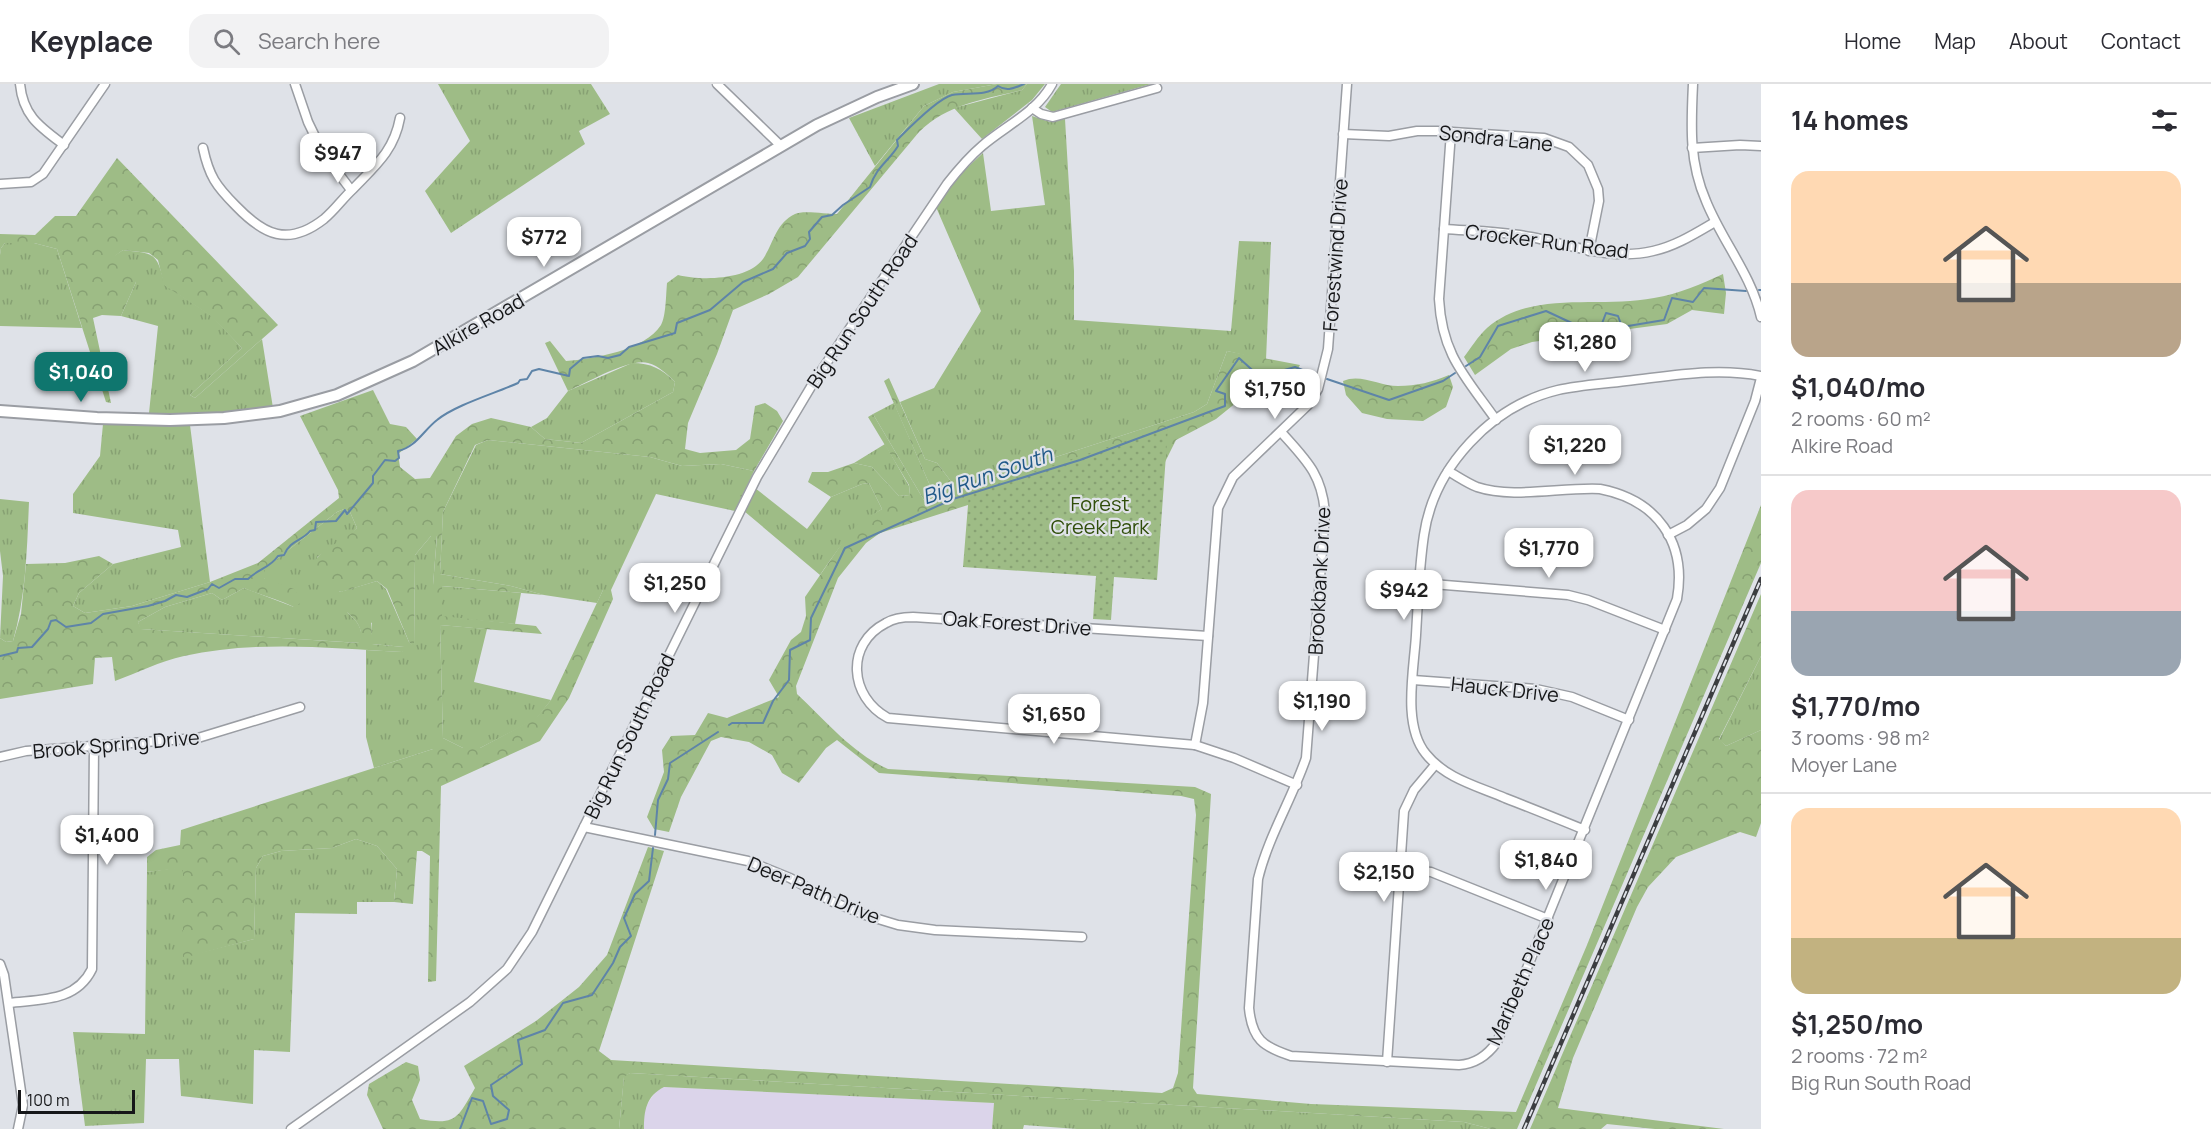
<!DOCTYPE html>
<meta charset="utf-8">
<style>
:root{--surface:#fff;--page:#f2f2f3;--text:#2b2b33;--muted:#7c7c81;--line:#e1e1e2;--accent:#0f766e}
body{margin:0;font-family:Manrope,sans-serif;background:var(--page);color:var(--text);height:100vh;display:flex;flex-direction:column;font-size:22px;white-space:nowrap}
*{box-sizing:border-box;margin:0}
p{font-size:20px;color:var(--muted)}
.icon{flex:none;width:33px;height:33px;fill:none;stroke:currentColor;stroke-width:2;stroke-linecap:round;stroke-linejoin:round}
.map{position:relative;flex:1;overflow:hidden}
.panel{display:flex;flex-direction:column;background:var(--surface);width:450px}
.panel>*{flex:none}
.scale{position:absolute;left:18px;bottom:15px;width:117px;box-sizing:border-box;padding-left:6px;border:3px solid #161719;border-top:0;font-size:16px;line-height:21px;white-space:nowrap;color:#161719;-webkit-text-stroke:4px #dfe2e8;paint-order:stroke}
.price{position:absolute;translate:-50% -51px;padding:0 14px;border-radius:12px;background:#fff;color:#222;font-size:20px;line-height:39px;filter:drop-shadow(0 2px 3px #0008)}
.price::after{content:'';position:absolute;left:50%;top:36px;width:18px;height:14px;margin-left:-9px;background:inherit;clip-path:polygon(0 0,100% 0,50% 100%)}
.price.current{background:var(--accent);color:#fff}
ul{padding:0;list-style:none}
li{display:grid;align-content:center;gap:12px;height:318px;padding:0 30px}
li+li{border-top:2px solid var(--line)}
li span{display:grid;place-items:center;height:186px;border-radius:18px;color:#555}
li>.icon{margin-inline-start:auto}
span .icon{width:108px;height:108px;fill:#fffc;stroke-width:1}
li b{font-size:26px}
h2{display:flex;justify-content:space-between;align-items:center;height:72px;padding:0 30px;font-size:26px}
header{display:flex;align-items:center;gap:36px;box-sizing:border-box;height:84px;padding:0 30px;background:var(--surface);border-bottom:2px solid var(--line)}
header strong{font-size:28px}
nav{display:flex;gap:33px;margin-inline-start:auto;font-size:21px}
.search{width:420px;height:54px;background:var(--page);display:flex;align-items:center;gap:15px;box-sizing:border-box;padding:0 21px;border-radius:18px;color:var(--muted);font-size:22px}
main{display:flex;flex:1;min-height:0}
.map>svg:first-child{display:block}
</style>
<header>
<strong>Keyplace</strong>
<div class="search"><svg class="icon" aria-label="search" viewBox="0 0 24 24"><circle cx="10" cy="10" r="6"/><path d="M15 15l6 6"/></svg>Search here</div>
<nav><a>Home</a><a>Map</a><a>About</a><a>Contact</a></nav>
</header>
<main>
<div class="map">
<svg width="1761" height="1045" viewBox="0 0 1761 1045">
<defs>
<pattern id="grass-tufts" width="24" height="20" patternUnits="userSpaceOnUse" patternTransform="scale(1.5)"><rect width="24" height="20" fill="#9ebc86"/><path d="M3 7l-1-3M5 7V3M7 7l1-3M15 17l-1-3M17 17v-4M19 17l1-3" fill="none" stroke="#87a173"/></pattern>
<pattern id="forest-crowns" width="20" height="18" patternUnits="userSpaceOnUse" patternTransform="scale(1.5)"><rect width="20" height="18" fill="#9ebc86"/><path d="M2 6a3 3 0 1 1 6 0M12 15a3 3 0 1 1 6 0" fill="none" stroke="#87a173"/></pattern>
<pattern id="park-dots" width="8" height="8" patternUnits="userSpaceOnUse" patternTransform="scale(1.5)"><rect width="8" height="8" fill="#9ebc86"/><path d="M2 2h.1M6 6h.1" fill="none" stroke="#87a173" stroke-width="1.8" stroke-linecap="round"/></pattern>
</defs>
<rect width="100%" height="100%" fill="#dfe2e8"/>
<polygon fill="#dbd4ea" points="664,1003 994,1019 992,1045 644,1045 644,1026 655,1008"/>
<g fill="url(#grass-tufts)">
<polygon points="438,0 591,0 610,30 579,47 585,60 451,149 425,107 470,57"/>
<polygon points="939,0 997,0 953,8 924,22 875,82 849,34"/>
<polygon points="1027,0 1045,0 1032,16 982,55 954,24 1022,6"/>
<polygon points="1061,0 1151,0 1052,28 1045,23"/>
<polygon points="1032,32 1050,38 1065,35 1074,187 1074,236 1231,247 1239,157 1271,158 1266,276 1227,267 1207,320 1194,328 973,400 953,400 937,379 925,375 900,318 934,304 981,227 936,123 956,94 983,69 991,127 1045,121"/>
<polygon points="5,159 34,159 57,165 82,244 0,242 0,171 1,164"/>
<path d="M 123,166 C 156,170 156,168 165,201 L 212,232 L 242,264 L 190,311 L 195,314 L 262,255 L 273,324 L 215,330 L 149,329 L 158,242 L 121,232 L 136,198 L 114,172 Z"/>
<path d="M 632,279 C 651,279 662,285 675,298 L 673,308 L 581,359 L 545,355 L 531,343 L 547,334 L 568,307 Z"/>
<polygon points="894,319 932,406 933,416 925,418 873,330"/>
<polygon points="103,340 190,341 210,498 132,522 85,529 73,522 79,509 113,480 181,463 178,446 73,429 73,410 100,372"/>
<polygon points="488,356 650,373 682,382 721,380 754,387 735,427 656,410 611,506 603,506 597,519 544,511 511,502 440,490 443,428 476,361"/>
<polygon points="885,360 909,402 910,411 899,412 872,383 854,379"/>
<path d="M 869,399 L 882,425 C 850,445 842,460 820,491 L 744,427 L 755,404 L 807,445 L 831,413 L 862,400 Z"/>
<path d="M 0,415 L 29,418 C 27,465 26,512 13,557 L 6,558 L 0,554 L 3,492 L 0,467 Z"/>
<path d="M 344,425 L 350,428 L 357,444 L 351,451 L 317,473 L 340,508 L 377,497 L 386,505 L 409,558 L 414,562 L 415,471 L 431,452 L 437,451 L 433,501 L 433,665 L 374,684 L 366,653 L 366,566 L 402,568 L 404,563 L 372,560 L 372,539 L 347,528 C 358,538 364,545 360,559 L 140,545 L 138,538 L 165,523 L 212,509 L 222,516 L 244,504 L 294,523 L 264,494 L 264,485 L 337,428 Z"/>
<polygon points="441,502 521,509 515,540 442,533"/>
<polygon points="440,541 487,545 474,598 551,616 536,635 480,664 463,664 443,654"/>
<polygon points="1761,572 1761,646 1726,662 1719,656"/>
<polygon points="356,755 377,762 397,785 394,818 357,818 357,830 295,829 290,968 254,966 253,1020 181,1012 179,975 146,975 144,1039 85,1042 73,948 145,950 147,788 183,783 183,873 254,855 256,784 263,772 281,767 332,764"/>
<path d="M 630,989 L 1464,1038 L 1491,1045 L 1077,1045 L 1024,1041 L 1023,1045 L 992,1045 L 994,1019 L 664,1003 C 646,1012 644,1027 644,1045 L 619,1045 L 624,992 Z"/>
</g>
<g fill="url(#forest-crowns)">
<path d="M 997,0 L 1027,0 L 1022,6 C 983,16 949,19 919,48 L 798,193 L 769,210 L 733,226 L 717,270 L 688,339 L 685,365 L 700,369 L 736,366 L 750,355 L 755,322 L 765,319 L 777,327 L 783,337 L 754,387 L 721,380 L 682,382 L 650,373 L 488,356 L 475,361 L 443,428 L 440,490 L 511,502 L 544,511 L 442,502 L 442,532 L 536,542 L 542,550 L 440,541 L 443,654 L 463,664 L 480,664 L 536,634 L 551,616 L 603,506 L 611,506 L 613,515 L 569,614 L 540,657 L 441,702 L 436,897 L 428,898 L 430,772 L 422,767 L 417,767 L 413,820 L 394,818 L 397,785 L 377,762 L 356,755 L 332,764 L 281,767 L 263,772 L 256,784 L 254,855 L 183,874 L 183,784 L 147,788 L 147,773 L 156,766 L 180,761 L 181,746 L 433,665 L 433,501 L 437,452 L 431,452 L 415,471 L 414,563 L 409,558 L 387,505 L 377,497 L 341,508 L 331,504 L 313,480 C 321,464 345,457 357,444 L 350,428 L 344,425 L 337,428 L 264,485 L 264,494 L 294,505 L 302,518 L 294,523 C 278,515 260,511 244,504 L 222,516 L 212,509 L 165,523 L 138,538 L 141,545 L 359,559 C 364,545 358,538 347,528 L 351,521 C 374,520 372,543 372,560 L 404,563 L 406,566 L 402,568 C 329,564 256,556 184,572 C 160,577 137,589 115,597 L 112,573 L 95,574 L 93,600 L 0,615 L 0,554 L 6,558 L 13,557 L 21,530 L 26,480 L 65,479 L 99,472 L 113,480 L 79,509 L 73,522 L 85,529 L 132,522 L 210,498 L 258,479 L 339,414 L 338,406 L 300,332 L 373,306 L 390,340 L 406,343 L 417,355 L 398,370 L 400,383 L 415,395 L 430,394 L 456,352 L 472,340 L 491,334 L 531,343 L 545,355 L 581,359 L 673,308 L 675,298 C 667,290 659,282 648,279 C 629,274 587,299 568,307 L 545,259 L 550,257 L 566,277 C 594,275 645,266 661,241 C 666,233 666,210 667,199 L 678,191 C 701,197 748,196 763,175 C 774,159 775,140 795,130 C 802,126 827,130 837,130 L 924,22 L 953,8 Z"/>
<polygon points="117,74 278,241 195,314 190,311 242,264 211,232 164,201 158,176 149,169 123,166 115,172 135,187 136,198 121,232 102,231 93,234 111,319 106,318 57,165 34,159 5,159 1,164 0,171 0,150 35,151 55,132 76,132"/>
<path d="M 1723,190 L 1726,209 L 1724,230 L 1692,226 L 1667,240 L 1532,258 L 1511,265 L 1475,291 L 1464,273 C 1471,264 1478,252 1487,244 C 1533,205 1599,225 1654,214 C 1679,210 1701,200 1723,190 Z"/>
<path d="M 1227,267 L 1300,281 L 1291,296 L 1263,297 L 1216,335 L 1176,356 L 1165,378 L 968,421 L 880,449 L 866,459 L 838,494 L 796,602 L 797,610 C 825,636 853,670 888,685 L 1195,703 L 1211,710 L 1193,1004 L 1197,1010 L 1311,1020 L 1516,1028 L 1587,861 L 1761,421 L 1761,479 L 1517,1045 L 1491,1045 L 1464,1038 L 630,989 L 624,993 L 619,1045 L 383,1045 L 367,1011 L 369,1000 L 406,978 L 418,982 L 420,996 L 412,1016 L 420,1035 C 457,1042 458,1033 475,1004 L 464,982 L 536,937 L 579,903 L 607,871 L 648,763 L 664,767 L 599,967 L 611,976 L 1162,1009 L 1173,1004 L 1178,989 L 1196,731 L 1194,715 L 1181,712 L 879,689 L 837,656 L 826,664 L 799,699 L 782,689 L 772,671 L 749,658 L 721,653 L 711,657 L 681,713 L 669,748 L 654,745 L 647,733 L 664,688 L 662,666 L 671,652 L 695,651 L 708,629 L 727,634 L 779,613 L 769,596 L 791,556 L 801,548 L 806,532 L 805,513 L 849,449 L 860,438 L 882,425 L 869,399 L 862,400 L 831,413 L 808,398 L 812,388 L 828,388 L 854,379 L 872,383 L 899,412 L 910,411 L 909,401 L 868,333 L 873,330 L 925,418 L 933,416 L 932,406 L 884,297 L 889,294 L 925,375 L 937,379 L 953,400 L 973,400 L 1194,328 L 1207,320 Z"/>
<path d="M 1449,291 L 1453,303 L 1446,323 L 1423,337 L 1387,335 L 1362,329 L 1346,311 L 1343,297 C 1360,289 1380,302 1398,302 C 1417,302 1432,298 1449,291 Z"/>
<polygon points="1761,510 1761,572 1719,655 1726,662 1761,646 1761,739 1756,753 1740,748 1676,773 1648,803 1637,823 1573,974 1558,1024 1724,1045 1655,1045 1607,1040 1601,1045 1530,1045"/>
</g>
<polygon fill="url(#park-dots)" points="1168,343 1157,496 1114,493 1111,536 1093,535 1096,492 963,483 969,409"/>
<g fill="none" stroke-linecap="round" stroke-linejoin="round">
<g stroke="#5e84a8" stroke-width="2">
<polyline points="1759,206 1761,206"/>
<polyline points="1466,282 1480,273 1498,242 1546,227 1589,247 1601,242 1606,229 1618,232 1622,243 1664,236 1672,214 1693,218 1704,204 1746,207"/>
<polyline points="1327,295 1389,316 1443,297 1455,289"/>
<path d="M 0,572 L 17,568 L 18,564 L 32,563 L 48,545 L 51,537 L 56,536 L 66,543 L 91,539 L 103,530 L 148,522 L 165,517 L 176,511 L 187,513 L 208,505 L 212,500 L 219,504 L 235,495 L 248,495 C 258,485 270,484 278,472 L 284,471 C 290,456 302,457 310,447 L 315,446 L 316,438 L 336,437 L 345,426 L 347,430 L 373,399 L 373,392 L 385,376 L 395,377 L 399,374 L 398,367 C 416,363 423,347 437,336 C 455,321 496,309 518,299 L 520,296 L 527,295 L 532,287 L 539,285 L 569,292 L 570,285 L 583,274 L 598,272 L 608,274 L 620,271 L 629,263 L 675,249 L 677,239 L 710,226 L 743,198 L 773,185 L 787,169 L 805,162 L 810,155 L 809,148 L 822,133 L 832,131 L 843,121 L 870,103 C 876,83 889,77 898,62 L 897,56 C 909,44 937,15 952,11 C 968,8 986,13 998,2 C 1007,8 1014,4 1024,0"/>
<polyline points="729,641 732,639 763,639 773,617 789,596 790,566 810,556 811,534 845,464 953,415 1080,376 1225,322 1225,310 1216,307 1239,274 1260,293 1295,283 1315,291"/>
<polyline points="655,751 658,716 668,695 670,679 718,648"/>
<polyline points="460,1045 472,1014 483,1017 491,1040 507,1035 509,1026 493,1012 491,1001 522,980 518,956 545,946 563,919 592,911 613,879 620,863 631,852 624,834 635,810 649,797 653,764"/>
</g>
<g stroke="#9a9da3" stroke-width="11">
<g id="minor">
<path d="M 20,0 C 23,32 40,43 64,61"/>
<polyline points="295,0 308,38 323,69 351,106"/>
<polyline points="717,0 781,62"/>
<path d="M 1693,0 C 1691,42 1689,78 1706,117 C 1722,157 1751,190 1761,233"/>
<polyline points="1032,24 1041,30 1053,33 1157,4"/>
<path d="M 1451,48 L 1439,215 C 1442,271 1465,292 1496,336"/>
<polyline points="1343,50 1389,52 1417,47 1437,47 1544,54 1569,63 1588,81 1598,105 1599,117 1589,167"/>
<path d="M 203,64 C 209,92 216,102 236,122 C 264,151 288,163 324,135 C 335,126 343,114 353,105 C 375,82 394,67 400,34"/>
<polyline points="1692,64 1740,61 1761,62"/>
<polyline points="0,100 31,98 43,90 105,0"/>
<path d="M 1444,145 C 1473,147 1502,147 1531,153 C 1571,161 1612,177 1653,167 C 1676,162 1696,149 1715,138"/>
<path d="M 1281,348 C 1306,376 1322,390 1325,429 L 1306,674 C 1292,715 1268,753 1258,795 L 1249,924 C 1252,955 1263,963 1291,972 L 1459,981 C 1475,980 1487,972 1497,958 L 1677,515 C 1687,458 1657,416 1600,405 C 1561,403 1513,415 1477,403 C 1467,399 1457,392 1448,387"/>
<polyline points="1668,451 1687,441 1706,425 1720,404 1755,317 1761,294"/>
<polyline points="1420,499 1568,511 1588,516 1665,546"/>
<path d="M 1208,552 L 913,533 C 904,533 894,534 886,539 C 845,560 849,613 888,634 L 1195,661 L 1234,674 L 1297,701"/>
<polyline points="1413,596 1536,605 1572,613 1629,636"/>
<polyline points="1195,661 1203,619 1218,424 1233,393 1308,321 1318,305 1328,265 1347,0"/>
<polyline points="0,673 26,667 198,654 300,623"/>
<polyline points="584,743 748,777 790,794 833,818 865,831 898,841 935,846 1082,853"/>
<path d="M 1585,746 C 1558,735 1531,724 1505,714 C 1477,702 1445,694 1426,670 C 1402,641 1414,586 1416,551 C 1418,518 1419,484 1424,451 C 1434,383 1491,322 1558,306 C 1580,301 1603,300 1626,297 C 1671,292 1716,283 1761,292"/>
<polyline points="1400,785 1431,788 1548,835"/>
<polyline points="0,880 4,891 23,1021 18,1045"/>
<path d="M 9,919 C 41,915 76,918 92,885 L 94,662"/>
<polyline points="1387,978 1404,727 1414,706 1435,681"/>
<path d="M 291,1045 L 470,918 L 507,885 L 532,848 L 757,393 L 815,296 L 947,100 C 958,86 969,73 982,62 C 1005,42 1037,28 1052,0"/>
</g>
</g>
<g stroke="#9a9da3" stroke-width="14">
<polyline id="major" points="0,327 97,334 170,336 224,334 280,327 337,311 413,277 817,41 877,13 913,0"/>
</g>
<use href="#minor" stroke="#fff" stroke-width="8"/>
<use href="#major" stroke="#fff" stroke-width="10"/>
<g stroke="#3c3e41" stroke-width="4.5">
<polyline id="rail" points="1524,1045 1761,495"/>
</g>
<use href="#rail" stroke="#dfe2e8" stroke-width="2" stroke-dasharray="7" stroke-linecap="butt"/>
</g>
<g text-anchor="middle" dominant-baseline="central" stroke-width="4.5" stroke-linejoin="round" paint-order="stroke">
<g font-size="20" fill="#161719" stroke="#dfe2e8">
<text transform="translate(1496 54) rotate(6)">Sondra Lane</text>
<text transform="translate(1547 157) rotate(7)">Crocker Run Road</text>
<text transform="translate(1335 171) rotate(-86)">Forestwind Drive</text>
<text transform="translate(862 227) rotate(-56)">Big Run South Road</text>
<text transform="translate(478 240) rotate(-30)">Alkire Road</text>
<text transform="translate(1319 497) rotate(-87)">Brookbank Drive</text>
<text transform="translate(1017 539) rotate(4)">Oak Forest Drive</text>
<text transform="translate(1505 605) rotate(6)">Hauck Drive</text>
<text transform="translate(629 652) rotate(-64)">Big Run South Road</text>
<text transform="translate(116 660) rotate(-5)">Brook Spring Drive</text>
<text transform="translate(814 806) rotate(23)">Deer Path Drive</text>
<text transform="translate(1520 897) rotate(-66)">Maribeth Place</text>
</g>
<g font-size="20" fill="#304e0a" stroke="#dfe2e8">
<text x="1100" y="419">Forest<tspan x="1100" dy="23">Creek Park</tspan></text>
</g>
<g font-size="21" font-style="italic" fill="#1f5888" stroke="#dfe2e8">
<text transform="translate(987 391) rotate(-19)">Big Run South</text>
</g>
</g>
</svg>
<div class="scale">100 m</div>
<b class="price" style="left:338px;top:100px">$947</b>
<b class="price" style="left:544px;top:184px">$772</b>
<b class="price" style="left:1585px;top:289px">$1,280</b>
<b class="price current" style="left:81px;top:319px">$1,040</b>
<b class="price" style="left:1275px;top:336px">$1,750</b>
<b class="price" style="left:1575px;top:392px">$1,220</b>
<b class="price" style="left:1549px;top:495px">$1,770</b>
<b class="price" style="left:675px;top:530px">$1,250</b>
<b class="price" style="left:1404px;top:537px">$942</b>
<b class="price" style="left:1322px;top:648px">$1,190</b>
<b class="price" style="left:1054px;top:661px">$1,650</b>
<b class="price" style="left:107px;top:782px">$1,400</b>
<b class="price" style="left:1546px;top:807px">$1,840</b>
<b class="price" style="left:1384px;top:819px">$2,150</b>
</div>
<section class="panel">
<h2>14 homes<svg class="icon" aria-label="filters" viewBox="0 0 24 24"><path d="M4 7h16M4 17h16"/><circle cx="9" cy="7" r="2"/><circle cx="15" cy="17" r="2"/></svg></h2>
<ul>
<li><span style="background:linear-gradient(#ffd9b3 60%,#b9a48a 0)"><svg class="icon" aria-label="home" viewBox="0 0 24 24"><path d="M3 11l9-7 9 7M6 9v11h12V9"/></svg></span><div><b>$1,040/mo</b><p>2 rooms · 60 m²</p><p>Alkire Road</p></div></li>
<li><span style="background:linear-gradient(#f6c9c9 65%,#9aa5b1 0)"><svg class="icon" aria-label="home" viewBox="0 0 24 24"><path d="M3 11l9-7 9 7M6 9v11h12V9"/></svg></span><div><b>$1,770/mo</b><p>3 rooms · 98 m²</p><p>Moyer Lane</p></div></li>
<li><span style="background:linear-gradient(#ffd9b3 70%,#c2b280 0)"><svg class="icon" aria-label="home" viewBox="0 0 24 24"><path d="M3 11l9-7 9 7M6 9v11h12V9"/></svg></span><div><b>$1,250/mo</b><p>2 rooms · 72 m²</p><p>Big Run South Road</p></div></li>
</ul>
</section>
</main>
